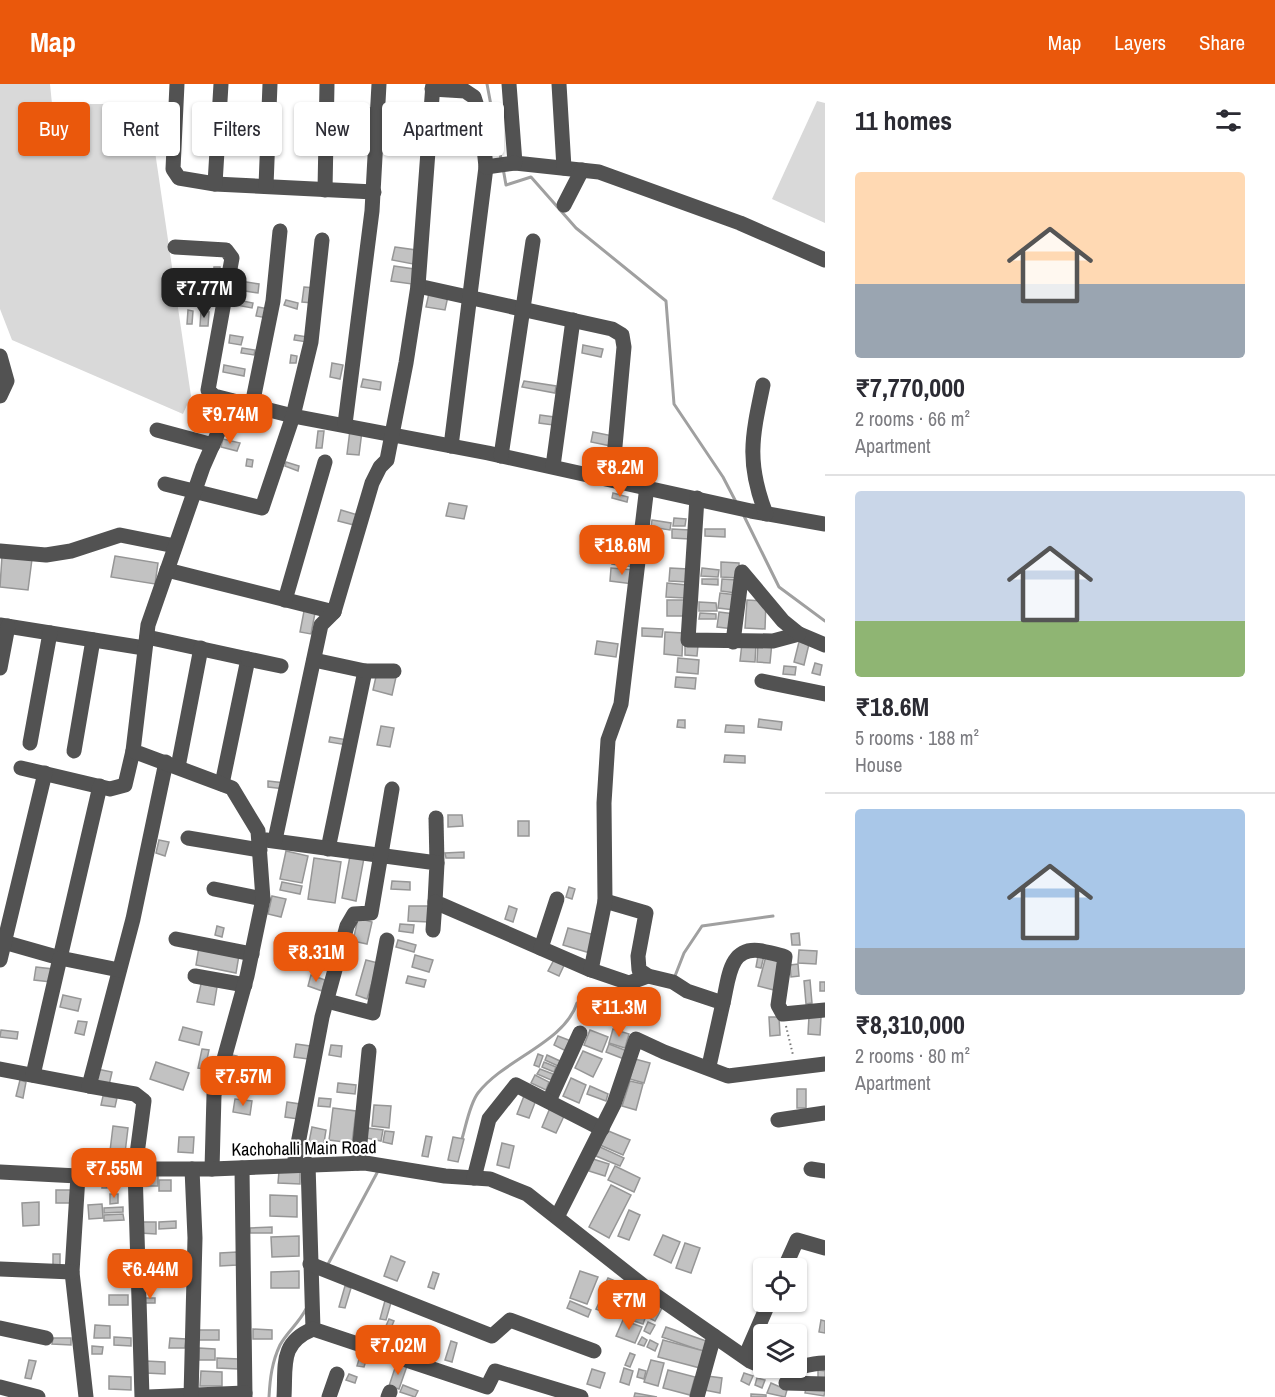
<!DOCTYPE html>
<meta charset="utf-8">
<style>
:root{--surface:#fff;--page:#f2f2f3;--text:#2b2b33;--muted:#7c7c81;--line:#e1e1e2;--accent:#ea580c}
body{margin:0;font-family:"Archivo Narrow",sans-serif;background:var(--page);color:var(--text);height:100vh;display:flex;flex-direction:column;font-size:22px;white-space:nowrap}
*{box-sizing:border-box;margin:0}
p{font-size:20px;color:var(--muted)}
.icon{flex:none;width:33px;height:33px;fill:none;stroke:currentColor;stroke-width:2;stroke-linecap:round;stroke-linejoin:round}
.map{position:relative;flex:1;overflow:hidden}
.drawer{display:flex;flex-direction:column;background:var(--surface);width:450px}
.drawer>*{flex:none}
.banner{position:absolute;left:18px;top:18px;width:570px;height:54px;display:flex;gap:12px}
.fabs{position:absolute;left:753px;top:1174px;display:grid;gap:12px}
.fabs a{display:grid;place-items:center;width:54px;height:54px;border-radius:6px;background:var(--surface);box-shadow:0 2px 4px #0004;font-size:30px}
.price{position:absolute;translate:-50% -51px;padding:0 14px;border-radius:12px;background:var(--accent);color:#fff;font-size:20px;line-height:39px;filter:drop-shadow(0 2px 3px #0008)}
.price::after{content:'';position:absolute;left:50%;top:36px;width:18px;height:14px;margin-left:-9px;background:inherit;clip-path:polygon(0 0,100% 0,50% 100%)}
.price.active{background:#222;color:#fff}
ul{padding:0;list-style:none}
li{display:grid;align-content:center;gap:12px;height:318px;padding:0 30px}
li+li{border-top:2px solid var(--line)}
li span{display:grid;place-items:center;height:186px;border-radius:6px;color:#555}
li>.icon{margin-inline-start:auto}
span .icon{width:108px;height:108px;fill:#fffc;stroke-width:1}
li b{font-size:26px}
h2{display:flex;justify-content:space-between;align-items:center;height:72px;padding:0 30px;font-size:26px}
.pill{padding:0 21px;border-radius:6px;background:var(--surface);box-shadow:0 2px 4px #0004;font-size:21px;line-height:54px}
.pill.active{background:var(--accent);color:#fff}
header{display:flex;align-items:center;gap:36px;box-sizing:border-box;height:84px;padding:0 30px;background:var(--accent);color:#fff}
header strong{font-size:28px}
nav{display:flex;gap:33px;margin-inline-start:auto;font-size:21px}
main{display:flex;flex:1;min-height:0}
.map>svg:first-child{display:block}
</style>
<header>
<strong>Map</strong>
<nav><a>Map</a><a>Layers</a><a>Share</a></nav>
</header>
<main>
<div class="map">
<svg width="825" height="1313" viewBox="0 0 825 1313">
<rect width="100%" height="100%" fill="#fff"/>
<g fill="#d9d9d9">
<polygon points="0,0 50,0 52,20 148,20 191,312 183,330 12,256 0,225"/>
<polygon points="817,17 825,19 825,139 772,115"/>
</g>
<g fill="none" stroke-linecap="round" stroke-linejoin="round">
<g stroke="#a0a0a0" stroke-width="3">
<polyline points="487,0 501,75"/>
<polyline points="503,84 506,101 531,93 576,144 666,217 674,320 723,393 736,418"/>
<polyline points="744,432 779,503 825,537"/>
<polyline points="675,892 684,869 702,842 773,832"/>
<path d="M 461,1058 C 466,1043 469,1021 478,1009 C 504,975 564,959 577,919 L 599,919 L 625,903"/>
<polyline points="327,1182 378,1087"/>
<path d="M 269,1313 C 270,1294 272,1278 280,1261 C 287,1248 299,1239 306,1225"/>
</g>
</g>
<g fill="#c2c2c2" stroke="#969696" stroke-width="1.5">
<polygon points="395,163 416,166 413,180 392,176"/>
<polygon points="394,182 414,185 412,200 391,197"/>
<polygon points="214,183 220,183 220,199 213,199"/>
<rect x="184" y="196" width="20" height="8"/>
<polygon points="240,197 259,200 258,209 239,206"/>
<polygon points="304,203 315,204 313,219 302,218"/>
<polygon points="429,209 448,212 445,226 426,223"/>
<polygon points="238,216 253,219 252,224 236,221"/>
<polygon points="286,216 298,219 297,225 284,221"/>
<polygon points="258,223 269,225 267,234 256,232"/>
<polygon points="188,226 193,227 192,240 187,240"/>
<polygon points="201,227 209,228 208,242 200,242"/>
<polygon points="230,251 243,253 241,261 229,259"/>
<polygon points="295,251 308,253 307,258 294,256"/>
<polygon points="583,261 603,265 601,273 582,269"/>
<polygon points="242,264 255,266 254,271 241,269"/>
<polygon points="291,271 297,272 296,279 290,279"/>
<polygon points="332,279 343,281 340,295 330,293"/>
<polygon points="224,281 245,285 244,292 223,288"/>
<polygon points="363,295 381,298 380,306 361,303"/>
<polygon points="524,297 556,302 555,309 522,303"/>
<polygon points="540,331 554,333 553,341 539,339"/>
<polygon points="350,346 362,347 359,371 347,370"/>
<polygon points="318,347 324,347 322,364 316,364"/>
<polygon points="593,348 613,352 611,362 591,358"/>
<polygon points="223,355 240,359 237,367 221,363"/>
<polygon points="635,369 642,370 638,390 632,389"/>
<polygon points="247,375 253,376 252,383 246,382"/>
<polygon points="286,378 299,382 298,387 285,382"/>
<polygon points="613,409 628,413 627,418 612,414"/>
<polygon points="449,419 467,422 464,435 446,432"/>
<polygon points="341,426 361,432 358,442 338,437"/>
<polygon points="674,434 686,435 685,442 673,442"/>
<polygon points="652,436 671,439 670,446 651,443"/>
<polygon points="672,445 690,446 689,455 672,454"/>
<polygon points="705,445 725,445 725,453 705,452"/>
<polygon points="616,452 640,454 639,467 615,465"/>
<polygon points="613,469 635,472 634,483 612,480"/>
<polygon points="2,472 32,475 28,506 0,503"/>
<polygon points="115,472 158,479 155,500 111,493"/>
<polygon points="721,478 739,479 739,494 721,493"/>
<polygon points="611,484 634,486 633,500 610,497"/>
<polygon points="670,484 688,485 687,498 669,497"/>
<polygon points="702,484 719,486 718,493 701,492"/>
<polygon points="702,495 718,495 718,501 702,500"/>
<polygon points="722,495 737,496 736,509 721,507"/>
<polygon points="667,499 687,501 685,514 666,513"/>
<polygon points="720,509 737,511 735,526 718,524"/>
<rect x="667" y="516" width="18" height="16"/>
<polygon points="747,516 766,517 765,545 745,544"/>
<polygon points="699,518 716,519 717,527 699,527"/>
<polygon points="304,527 315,529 311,550 300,548"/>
<polygon points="719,528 735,530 734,545 717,543"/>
<polygon points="700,529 716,530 716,535 699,535"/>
<polygon points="642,544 663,545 662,553 642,552"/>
<polygon points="665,548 683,549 682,572 664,570"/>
<polygon points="597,557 618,560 616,573 595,570"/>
<polygon points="758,558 772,558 770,579 757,578"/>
<polygon points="799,558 809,560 804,581 794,578"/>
<polygon points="742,559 756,560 755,578 740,577"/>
<polygon points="685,560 698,561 697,572 685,571"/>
<polygon points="678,574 699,576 698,590 677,588"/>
<polygon points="815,579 822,581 820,591 812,589"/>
<polygon points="784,582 796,583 795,591 783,590"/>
<polygon points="377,588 396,593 392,611 373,606"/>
<polygon points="676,593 696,594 695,605 675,603"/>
<polygon points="759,635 782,638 781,646 758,643"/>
<polygon points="678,636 685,636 685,644 677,643"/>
<polygon points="726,641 744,642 744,649 725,648"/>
<polygon points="381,642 394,644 390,663 377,661"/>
<polygon points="330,653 348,656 347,661 329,658"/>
<polygon points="725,671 745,672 745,679 724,678"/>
<polygon points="268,697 285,699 285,705 268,703"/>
<polygon points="448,731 462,731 463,742 448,743"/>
<rect x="518" y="737" width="11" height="15"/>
<polygon points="159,756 169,758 165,772 156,769"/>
<polygon points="286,767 308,772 302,799 280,795"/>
<polygon points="464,768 464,774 446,774 445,769"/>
<polygon points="350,772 364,774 356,817 342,814"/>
<polygon points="314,774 341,778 335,819 308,815"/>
<polygon points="392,797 410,798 410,806 391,805"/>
<polygon points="282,798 302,802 300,810 280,806"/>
<polygon points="569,803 575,805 572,815 566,813"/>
<polygon points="272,812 286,815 281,833 268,830"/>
<polygon points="409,822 430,822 429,838 408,837"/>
<polygon points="509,822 517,825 513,838 505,835"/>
<polygon points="358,834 372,838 367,860 353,857"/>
<polygon points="400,840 414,841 413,849 399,847"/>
<polygon points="217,842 224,844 222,853 215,851"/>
<polygon points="568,844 595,851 590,869 563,861"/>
<polygon points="799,849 800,861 792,861 791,850"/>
<polygon points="398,856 416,861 414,868 396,863"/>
<polygon points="199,863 239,871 236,889 196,881"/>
<polygon points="799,866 817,867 816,880 798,879"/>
<polygon points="415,871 433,876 429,888 412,883"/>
<polygon points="556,872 566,877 559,892 548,887"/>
<polygon points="758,872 764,872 761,884 756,883"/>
<polygon points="766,872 782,876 774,906 758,902"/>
<polygon points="366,876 378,879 367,915 356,911"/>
<polygon points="798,880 799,892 791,893 790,881"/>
<polygon points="36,883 53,885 51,898 34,896"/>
<polygon points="311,891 325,896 322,907 308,902"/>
<polygon points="408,892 426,896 424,903 406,899"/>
<polygon points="810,896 812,919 806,920 804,897"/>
<rect x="820" y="898" width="5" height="9"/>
<polygon points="201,900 217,903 214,921 197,918"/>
<polygon points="63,911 81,915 78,927 60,923"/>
<polygon points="809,932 821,933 820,951 808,950"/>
<polygon points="769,933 779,933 780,951 770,952"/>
<polygon points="78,937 87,938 84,951 75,949"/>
<polygon points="183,943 202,948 199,961 179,956"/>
<polygon points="613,945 629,950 625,964 609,959"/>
<polygon points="1,946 18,948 17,955 0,953"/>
<polygon points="590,946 608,953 602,968 584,961"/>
<polygon points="558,952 571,957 566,967 554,961"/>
<polygon points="296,960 310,962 308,975 294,973"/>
<polygon points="609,960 627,967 624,975 606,968"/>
<polygon points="331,961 342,962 341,973 329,971"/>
<polygon points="202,965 209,966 205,985 198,984"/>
<polygon points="583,967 602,975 593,993 575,984"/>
<polygon points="228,970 237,972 232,1000 223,998"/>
<polygon points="538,970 543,972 539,983 534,981"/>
<polygon points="547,971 560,977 558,982 545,976"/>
<polygon points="635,975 650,979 644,999 630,995"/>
<polygon points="156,978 189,989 183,1006 150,995"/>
<polygon points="544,978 556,983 554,988 542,983"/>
<polygon points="97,985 112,988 109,1001 94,998"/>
<polygon points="540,985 553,990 551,996 537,990"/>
<polygon points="535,991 549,998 546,1006 531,999"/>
<polygon points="571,994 586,1001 579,1019 563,1012"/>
<polygon points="20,996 26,998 23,1014 16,1012"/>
<polygon points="630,997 643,1000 636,1026 622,1022"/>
<polygon points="338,999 356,1001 355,1010 337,1008"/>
<polygon points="590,1002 608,1010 606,1017 587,1010"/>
<rect x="797" y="1005" width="9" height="19"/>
<polygon points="103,1012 117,1014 115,1023 101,1021"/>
<polygon points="524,1012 536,1016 529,1034 517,1030"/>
<polygon points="319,1014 331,1015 330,1023 318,1022"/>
<polygon points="235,1015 252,1017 250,1031 233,1028"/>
<polygon points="287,1018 300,1020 298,1035 285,1033"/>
<polygon points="374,1021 391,1022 389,1044 372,1042"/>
<polygon points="333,1024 356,1027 352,1059 329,1056"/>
<polygon points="550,1024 565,1030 556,1049 542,1043"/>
<polygon points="113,1042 128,1044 125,1069 110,1067"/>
<polygon points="312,1043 326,1046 323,1065 308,1063"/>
<polygon points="368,1044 383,1046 381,1057 366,1054"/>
<polygon points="606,1046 630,1056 623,1071 600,1061"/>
<polygon points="385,1047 394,1048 392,1060 383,1058"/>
<polygon points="426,1052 432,1053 428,1073 422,1072"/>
<polygon points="179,1053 194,1053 193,1069 178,1068"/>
<polygon points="453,1053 464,1055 458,1078 448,1076"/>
<polygon points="502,1059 514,1062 509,1084 497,1081"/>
<polygon points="600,1063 624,1074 620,1082 596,1072"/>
<polygon points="593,1075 609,1080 605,1092 589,1087"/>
<polygon points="615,1082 640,1094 634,1108 608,1096"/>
<polygon points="279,1087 300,1087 300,1100 278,1099"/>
<polygon points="158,1090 158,1102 141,1102 141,1091"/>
<polygon points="103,1094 108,1094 107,1104 102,1104"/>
<rect x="159" y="1096" width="12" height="11"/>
<polygon points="611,1101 631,1111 609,1154 589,1143"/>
<rect x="56" y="1106" width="19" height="13"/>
<polygon points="110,1110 118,1110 118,1119 110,1120"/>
<polygon points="270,1111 297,1112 297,1133 270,1132"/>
<polygon points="39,1118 39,1141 23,1142 22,1119"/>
<polygon points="102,1120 103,1134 89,1135 88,1121"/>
<polygon points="123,1123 123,1128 104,1129 104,1124"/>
<polygon points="629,1126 640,1131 629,1156 618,1152"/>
<polygon points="123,1130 124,1136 104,1137 104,1131"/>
<polygon points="176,1137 176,1144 159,1145 159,1138"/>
<polygon points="141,1138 156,1138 156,1150 140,1149"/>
<polygon points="272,1143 272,1149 250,1149 250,1144"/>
<polygon points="663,1151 680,1158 671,1179 654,1171"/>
<polygon points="299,1152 299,1172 272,1173 271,1153"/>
<polygon points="685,1159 700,1164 691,1189 676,1184"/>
<polygon points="237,1168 237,1181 220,1182 220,1169"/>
<rect x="53" y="1170" width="7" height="12"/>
<polygon points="391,1172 405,1178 397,1197 384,1192"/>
<polygon points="299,1187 299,1204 271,1204 271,1188"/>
<polygon points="580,1187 598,1193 587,1220 570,1214"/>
<polygon points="433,1188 439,1190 434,1205 428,1203"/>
<polygon points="608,1194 629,1203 621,1221 600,1211"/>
<polygon points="345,1202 351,1204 345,1224 339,1223"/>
<polygon points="632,1207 641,1211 636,1221 627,1216"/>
<rect x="109" y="1211" width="19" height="10"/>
<polygon points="386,1213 392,1215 386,1236 380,1235"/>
<rect x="145" y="1214" width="10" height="5"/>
<polygon points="601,1215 623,1224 619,1234 596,1225"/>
<polygon points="644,1215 653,1219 650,1226 640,1222"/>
<polygon points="570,1217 591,1226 588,1233 567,1224"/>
<polygon points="655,1220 662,1224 655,1237 649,1234"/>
<polygon points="635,1225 647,1229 643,1240 631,1236"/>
<polygon points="389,1235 394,1237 387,1253 382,1251"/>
<polygon points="623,1236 642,1243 635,1259 616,1252"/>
<polygon points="821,1236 825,1237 825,1249 819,1248"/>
<polygon points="648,1238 655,1241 650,1250 644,1247"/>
<polygon points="95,1241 110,1242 110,1254 94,1254"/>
<polygon points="410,1243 417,1245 410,1266 403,1263"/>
<polygon points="666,1243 709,1258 705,1268 662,1253"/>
<polygon points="253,1245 272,1246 272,1255 253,1255"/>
<polygon points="199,1246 219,1246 219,1256 198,1256"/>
<polygon points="114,1253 131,1254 131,1262 114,1261"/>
<polygon points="642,1253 647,1256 644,1262 638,1260"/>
<polygon points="53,1254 71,1254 71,1261 52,1260"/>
<polygon points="170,1254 186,1255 185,1264 169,1264"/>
<polygon points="650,1256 658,1260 655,1267 647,1263"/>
<polygon points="663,1256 704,1267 700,1284 658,1273"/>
<polygon points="451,1257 457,1259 452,1278 445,1276"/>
<polygon points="92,1262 103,1263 102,1270 92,1270"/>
<polygon points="363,1262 370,1264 364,1283 357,1282"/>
<polygon points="199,1264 215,1265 215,1276 199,1276"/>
<polygon points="630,1269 635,1271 630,1283 625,1281"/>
<polygon points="217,1274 239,1275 238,1285 217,1284"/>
<polygon points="29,1276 36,1277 31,1295 25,1294"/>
<polygon points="651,1276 664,1279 658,1302 644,1298"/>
<polygon points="146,1277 165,1278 165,1290 146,1289"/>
<polygon points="397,1278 407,1282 399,1305 389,1302"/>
<polygon points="624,1284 633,1287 629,1301 620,1298"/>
<polygon points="592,1285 605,1289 600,1304 587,1300"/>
<polygon points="639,1285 646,1287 644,1295 637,1293"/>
<polygon points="668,1286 695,1293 690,1311 663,1304"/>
<polygon points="818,1286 825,1287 825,1296 818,1296"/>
<polygon points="201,1287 222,1288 222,1302 200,1302"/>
<polygon points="744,1289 753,1292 749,1301 741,1297"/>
<polygon points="349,1290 357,1293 355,1299 346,1296"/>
<polygon points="109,1292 131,1293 131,1306 109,1305"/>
<polygon points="707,1292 722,1294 720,1309 704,1306"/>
<polygon points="757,1294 765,1296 762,1304 755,1301"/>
<polygon points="771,1299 787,1306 785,1313 767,1309"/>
<polygon points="807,1300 825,1307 824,1312 805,1309"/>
<polygon points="403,1301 418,1307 415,1313 400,1308"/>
<polygon points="635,1309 657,1313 634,1313"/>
<polygon points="751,1310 766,1311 766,1313 751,1313"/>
</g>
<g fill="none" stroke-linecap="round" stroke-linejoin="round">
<polyline stroke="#747474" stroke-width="2" stroke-dasharray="1.5 3" stroke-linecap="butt" points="786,942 793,971"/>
<g stroke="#525252" stroke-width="15">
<polyline points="177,0 173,85 179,94 215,100 374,108"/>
<polyline points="433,0 418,202 612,245 622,251 624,263 612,395"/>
<polyline points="509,0 515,79 599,88 740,139 825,176"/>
<polyline points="559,0 564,84"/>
<polyline points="432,5 465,7 474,13 481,35 486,83 451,362"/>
<polyline points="326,29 377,31"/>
<polyline points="377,38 431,45"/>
<polyline points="486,83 515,79"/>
<polyline points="215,100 221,0"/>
<polyline points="266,102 270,0"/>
<polyline points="325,106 327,0"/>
<polyline points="564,121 582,86"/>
<polyline points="175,163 226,166 232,174 208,306 214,312 293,332 488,369 751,427 825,440"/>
<polyline points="0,272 7,297 0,312"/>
<path d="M 763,301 C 752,353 746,378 766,430"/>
<polyline points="252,321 273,217 280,147"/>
<polyline points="345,340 372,127 379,0"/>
<polyline points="157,346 213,361"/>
<polyline points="501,372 533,157"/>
<polyline points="553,382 573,236"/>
<polyline points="165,400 262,424 293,332 311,258 322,156"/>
<polyline points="697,414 688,556 773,557 799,550 825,561"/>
<polyline points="0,467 46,471 71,467 120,451 175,462"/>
<polyline points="167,486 334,528"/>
<polyline points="285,516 325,378"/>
<polyline points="0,541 144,564"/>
<polyline points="147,553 248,575 222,700"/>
<polyline points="733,558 742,488 783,537 799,550"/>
<polyline points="248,575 281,582"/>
<polyline points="314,576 365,587 328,765"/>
<polyline points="0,584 8,542"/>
<polyline points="365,587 394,587"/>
<polyline points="762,597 825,610"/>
<polyline points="30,659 50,549"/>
<polyline points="74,667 93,556"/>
<polyline points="178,683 201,564"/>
<polyline points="21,684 110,705 125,701 133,667"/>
<polyline points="436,734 437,779"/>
<polyline points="188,754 260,766"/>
<polyline points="266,756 437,779 435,818 591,886 629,899 648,892"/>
<polyline points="275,756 321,541 334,528 372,399 380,383 387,376 406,279 418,202"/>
<polyline points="214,805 263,815"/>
<polyline points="605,817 646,829 638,872 639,886 648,892 673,898 687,907 723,919 709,982"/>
<polyline points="433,846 435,818"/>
<polyline points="176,855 252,870"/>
<polyline points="0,857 60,874 100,702"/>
<polyline points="541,864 557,815"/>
<polyline points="0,876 45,689"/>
<polyline points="591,886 605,817 604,719 608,656 621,620 647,402"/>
<polyline points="195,892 245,901"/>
<polyline points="327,917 373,929 387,856"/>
<path d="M 723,919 C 729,894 729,861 762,867 C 770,869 778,870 785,873 L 778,921 L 783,930 L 825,926"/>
<polyline points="0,985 89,1002 133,835 166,678"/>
<polyline points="33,991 60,874 119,886"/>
<polyline points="89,1002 135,1010 144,1017 135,1085 142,1313"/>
<polyline points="549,1017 580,949"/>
<polyline points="778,1036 825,1029"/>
<polyline points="358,1079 369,967"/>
<polyline points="308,1080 313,1245 487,1303 495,1287 581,1313"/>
<polyline points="294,1081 322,933 347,842 354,830 371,829 392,705"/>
<polyline points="242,1084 245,1313"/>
<polyline points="212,1085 214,1011 247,892 263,815 258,747 232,704 133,667 148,541 203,383 232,317"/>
<polyline points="811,1085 825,1087"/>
<polyline points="0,1088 78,1092 135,1085 212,1085 365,1079 445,1092 490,1095 527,1110 655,1211 750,1277 764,1283"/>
<polyline points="78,1092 72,1188 86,1313"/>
<polyline points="474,1094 489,1035 516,1001 602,1045"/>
<polyline points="557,1133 614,1020 636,955 664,968 728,992 825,980"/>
<polyline points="310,1180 492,1252 510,1236 594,1267"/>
<polyline points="0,1185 72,1188"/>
<polyline points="784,1185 797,1156 825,1164"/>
<polyline points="0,1244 46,1254"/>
<polyline points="745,1273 769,1218"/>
<path d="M 767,1284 C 787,1292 805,1278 825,1279"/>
<polyline points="786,1299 825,1300"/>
<polyline points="0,1303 38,1313"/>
<polyline points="148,1313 245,1309"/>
<polyline points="191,1313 195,1154 192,1085"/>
<path d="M 284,1313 C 286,1282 279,1259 313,1245"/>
<polyline points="329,1313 337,1290"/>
<polyline points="388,1313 390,1308"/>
<polyline points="697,1313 714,1252"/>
</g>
</g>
<g text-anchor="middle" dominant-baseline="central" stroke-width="4.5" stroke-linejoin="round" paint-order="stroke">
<g font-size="18" fill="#000" stroke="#fff">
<text transform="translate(304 1064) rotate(-1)">Kachohalli Main Road</text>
</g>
</g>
</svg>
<div class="fabs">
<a><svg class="icon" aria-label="locate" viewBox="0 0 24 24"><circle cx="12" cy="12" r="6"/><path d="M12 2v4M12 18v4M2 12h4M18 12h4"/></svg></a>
<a><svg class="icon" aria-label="layers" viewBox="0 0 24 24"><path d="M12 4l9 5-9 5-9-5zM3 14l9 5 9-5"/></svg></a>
</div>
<b class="price active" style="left:204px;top:235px">₹7.77M</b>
<b class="price" style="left:230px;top:361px">₹9.74M</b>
<b class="price" style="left:620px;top:414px">₹8.2M</b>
<b class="price" style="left:622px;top:492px">₹18.6M</b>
<b class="price" style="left:316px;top:899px">₹8.31M</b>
<b class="price" style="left:619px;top:954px">₹11.3M</b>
<b class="price" style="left:243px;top:1023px">₹7.57M</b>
<b class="price" style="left:114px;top:1115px">₹7.55M</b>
<b class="price" style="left:150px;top:1216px">₹6.44M</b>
<b class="price" style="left:629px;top:1247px">₹7M</b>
<b class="price" style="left:398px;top:1292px">₹7.02M</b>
<div class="banner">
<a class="pill active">Buy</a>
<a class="pill">Rent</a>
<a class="pill">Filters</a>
<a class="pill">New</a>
<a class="pill">Apartment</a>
</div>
</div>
<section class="drawer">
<h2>11 homes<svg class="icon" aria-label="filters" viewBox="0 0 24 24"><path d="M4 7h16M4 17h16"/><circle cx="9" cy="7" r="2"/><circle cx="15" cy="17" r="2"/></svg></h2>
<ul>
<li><span style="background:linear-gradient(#ffd9b3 60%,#9aa5b1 0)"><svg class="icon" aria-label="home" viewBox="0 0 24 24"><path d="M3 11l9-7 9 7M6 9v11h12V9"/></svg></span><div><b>₹7,770,000</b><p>2 rooms · 66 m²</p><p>Apartment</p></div></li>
<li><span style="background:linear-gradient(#c9d6e8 70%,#8fb573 0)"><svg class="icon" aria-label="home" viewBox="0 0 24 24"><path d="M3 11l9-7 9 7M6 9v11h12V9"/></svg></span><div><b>₹18.6M</b><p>5 rooms · 188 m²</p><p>House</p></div></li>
<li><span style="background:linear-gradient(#a9c7e8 75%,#9aa5b1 0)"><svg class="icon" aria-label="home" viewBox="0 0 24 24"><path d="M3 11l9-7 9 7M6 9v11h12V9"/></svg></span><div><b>₹8,310,000</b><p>2 rooms · 80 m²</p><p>Apartment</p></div></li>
</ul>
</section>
</main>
